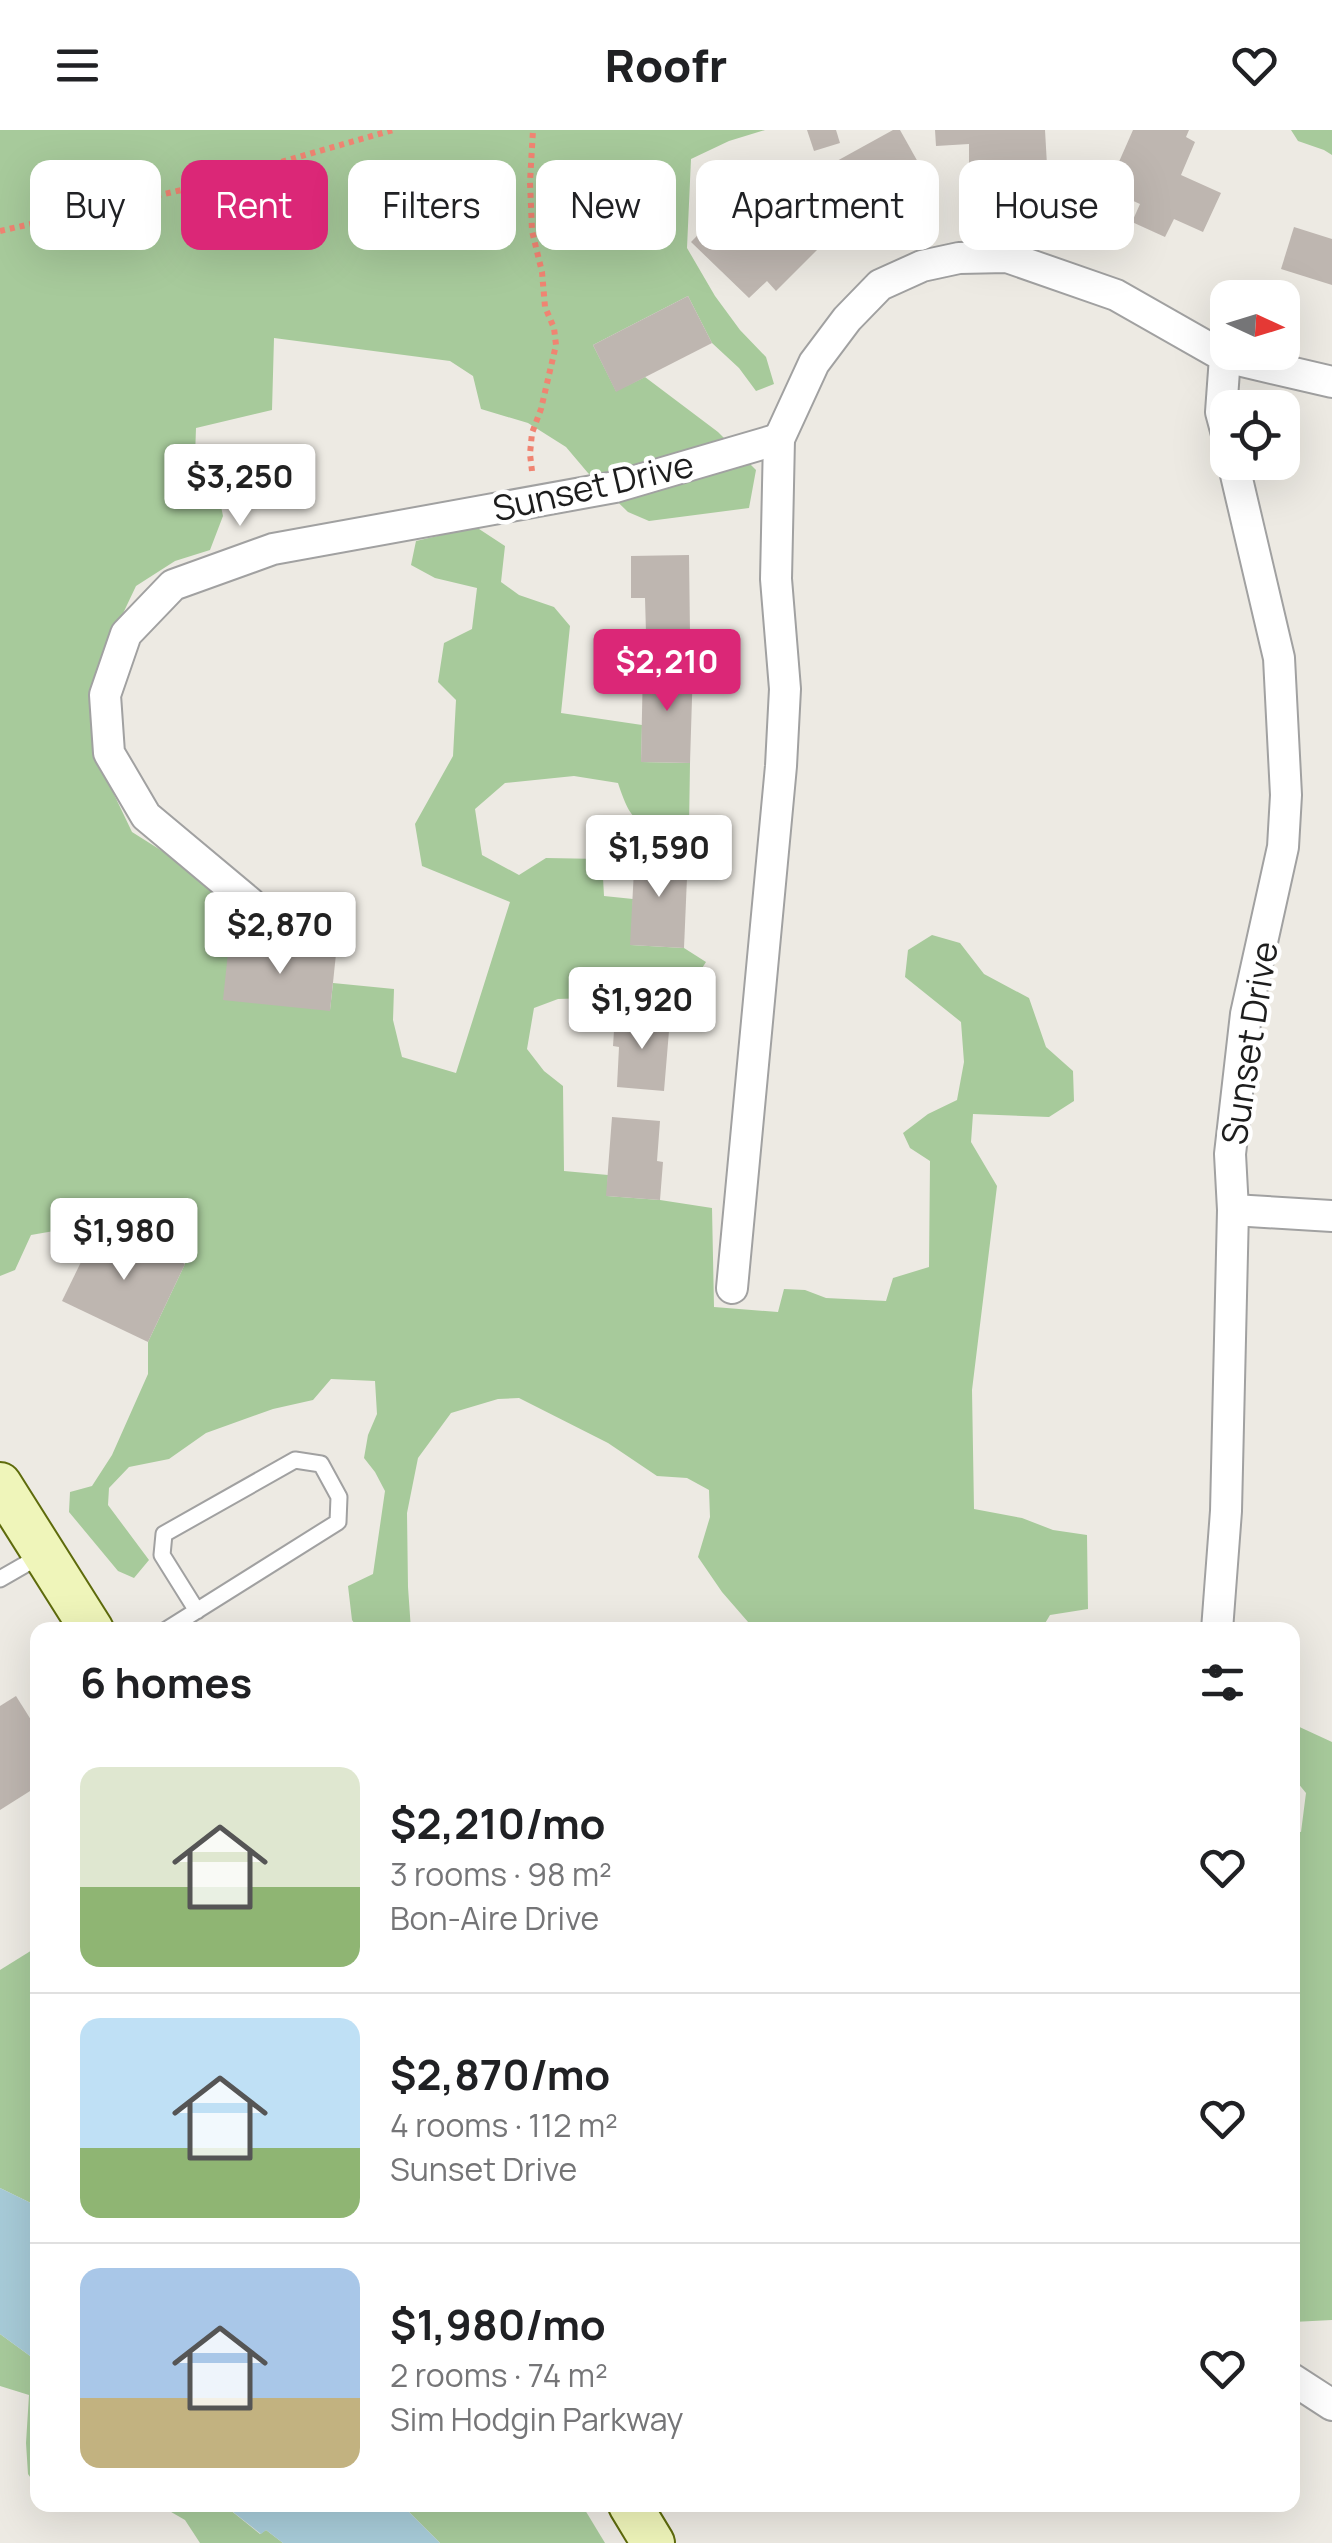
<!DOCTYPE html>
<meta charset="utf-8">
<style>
:root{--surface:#fff;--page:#f6f6f6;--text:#202124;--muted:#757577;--line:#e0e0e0;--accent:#db2777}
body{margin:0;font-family:Manrope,sans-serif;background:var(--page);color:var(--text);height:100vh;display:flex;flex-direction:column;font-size:38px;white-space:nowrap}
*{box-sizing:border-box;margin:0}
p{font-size:32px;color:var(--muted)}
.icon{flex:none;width:55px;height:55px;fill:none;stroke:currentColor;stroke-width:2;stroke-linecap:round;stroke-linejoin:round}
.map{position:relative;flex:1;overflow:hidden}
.details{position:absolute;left:30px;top:1492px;width:1270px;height:890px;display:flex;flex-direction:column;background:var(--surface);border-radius:20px;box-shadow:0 10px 40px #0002}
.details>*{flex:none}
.banner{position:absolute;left:30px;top:30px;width:1272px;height:90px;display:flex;gap:20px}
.needle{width:65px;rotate:94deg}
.fabs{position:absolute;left:1210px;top:150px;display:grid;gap:20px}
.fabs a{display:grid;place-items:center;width:90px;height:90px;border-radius:20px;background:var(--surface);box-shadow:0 10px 40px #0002;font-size:50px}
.price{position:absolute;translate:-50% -85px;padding:0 22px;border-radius:10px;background:#fff;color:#222;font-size:32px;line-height:65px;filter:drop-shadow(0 2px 5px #0008)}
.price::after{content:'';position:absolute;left:50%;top:60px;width:30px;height:22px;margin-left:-15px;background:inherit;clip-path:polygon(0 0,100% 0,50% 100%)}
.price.on{background:var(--accent);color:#fff}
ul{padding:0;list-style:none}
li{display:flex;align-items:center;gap:30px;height:250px;padding:0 50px}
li+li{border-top:2px solid var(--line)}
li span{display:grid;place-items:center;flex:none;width:280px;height:200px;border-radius:20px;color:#555}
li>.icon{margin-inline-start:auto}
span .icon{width:120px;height:120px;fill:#fffc;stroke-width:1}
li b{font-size:42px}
h2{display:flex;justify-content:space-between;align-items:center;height:120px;padding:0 50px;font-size:42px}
.tag{padding:0 35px;border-radius:20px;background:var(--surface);box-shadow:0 10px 40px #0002;font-size:35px;line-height:90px}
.tag.on{background:var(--accent);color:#fff}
header{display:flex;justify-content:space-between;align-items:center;height:130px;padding:0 50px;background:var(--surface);font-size:45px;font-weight:800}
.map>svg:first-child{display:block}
</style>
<header><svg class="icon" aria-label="menu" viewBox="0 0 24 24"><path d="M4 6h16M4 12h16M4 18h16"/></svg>Roofr<svg class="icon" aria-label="heart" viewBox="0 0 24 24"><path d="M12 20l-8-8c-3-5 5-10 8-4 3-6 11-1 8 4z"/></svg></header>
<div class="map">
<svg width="1332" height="2413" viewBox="0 0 1332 2413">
<rect width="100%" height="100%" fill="#edeae3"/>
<g fill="#a7ca9b">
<path d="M 0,0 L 765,0 L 729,11 L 691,29 L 687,118 L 715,166 L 740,200 L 766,227 L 774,254 L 756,261 L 739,238 L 712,213 L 688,166 L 593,215 L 616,261 L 645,247 L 718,302 L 756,340 L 749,378 L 649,391 L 628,382 L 588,343 L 566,317 L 528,293 L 481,279 L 473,246 L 450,231 L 274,208 L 272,280 L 196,298 L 195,327 L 217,356 L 223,386 L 210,420 L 175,431 L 136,456 L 118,494 L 99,633 L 132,702 L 186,736 L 222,773 L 229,813 L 330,880 L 333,853 L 394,859 L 393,890 L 402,927 L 456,943 L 510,772 L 422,736 L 415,694 L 453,626 L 456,570 L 438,552 L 444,513 L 472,499 L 477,458 L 435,448 L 411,435 L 416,411 L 476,397 L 505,416 L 501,452 L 519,465 L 554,477 L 570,496 L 561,583 L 642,595 L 641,632 L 690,633 L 689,697 C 641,694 634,702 618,653 L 574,646 L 505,653 L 475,679 L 482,725 L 519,745 L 546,728 L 602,729 L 604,766 L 633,769 L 631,815 L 684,818 L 706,832 L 689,858 L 673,870 L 618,867 L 558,869 L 534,878 L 527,919 L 544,941 L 563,956 L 564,1041 L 608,1045 L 607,1066 L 660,1070 L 712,1078 L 714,1177 L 778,1182 L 784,1159 L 805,1160 L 826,1168 L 886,1171 L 893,1148 L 929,1137 L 930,1031 L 910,1018 L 903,1003 L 928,984 L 957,970 L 964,932 L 961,892 L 905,847 L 908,820 L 932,805 L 960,813 L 984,844 L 1029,868 L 1046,917 L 1073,941 L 1074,971 L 1049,987 L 973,984 L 971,1012 L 997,1056 L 972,1260 L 974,1379 L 1022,1388 L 1053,1400 L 1087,1405 L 1088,1479 L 1050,1485 L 1041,1500 L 755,1500 L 722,1462 L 698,1427 L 710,1387 L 709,1360 L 687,1348 L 657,1346 L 608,1313 L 519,1268 L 498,1269 L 451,1283 L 418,1328 L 407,1383 L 408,1457 L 411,1500 L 359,1500 L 352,1490 L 348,1456 L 373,1444 L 385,1361 L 375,1342 L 364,1328 L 368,1305 L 377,1284 L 375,1251 L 331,1249 L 313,1270 L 273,1279 L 206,1303 L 169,1329 L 129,1337 L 109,1358 L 108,1375 L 149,1430 L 134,1448 L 118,1441 L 69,1382 L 70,1362 L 92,1356 L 112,1325 L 148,1244 L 148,1212 L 185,1134 L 192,1086 L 154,1080 L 100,1093 L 31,1105 L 15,1140 L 0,1146 Z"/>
<polygon points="1291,0 1332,0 1332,25 1324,20 1298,11"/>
<polygon points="1293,1594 1332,1612 1332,2190 1293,2192 1292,1701 1301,1702 1306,1663 1293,1647"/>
<polygon points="37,1817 37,2076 0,2058 0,1840"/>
<polygon points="0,2204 37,2231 37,2357 28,2344 26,2313 29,2265 0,2256"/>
<polygon points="159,2375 224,2375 260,2404 266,2400 283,2413 200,2413 185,2390"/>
<polygon points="402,2375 582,2375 605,2413 440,2413"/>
</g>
<g fill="#a7cbd8">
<polygon points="0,2058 37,2076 37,2231 0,2204"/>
<polygon points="224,2375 402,2375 440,2413 283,2413 266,2400 261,2404"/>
</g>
<g fill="#beb6b0">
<polygon points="807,0 836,0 840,13 814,21"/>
<polygon points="893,0 900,0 923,41 859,76 835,32"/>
<polygon points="935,0 1045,0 1047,35 969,38 969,14 936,16"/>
<polygon points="1133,0 1189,0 1186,7 1195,12 1181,45 1221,63 1203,102 1174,89 1165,107 1132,92 1140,74 1107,59"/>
<polygon points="762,40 830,107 776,161 767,151 749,168 691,112"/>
<polygon points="1294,97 1332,109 1332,155 1281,139"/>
<polygon points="688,166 712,213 616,262 593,215"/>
<polygon points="689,425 690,503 646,503 645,468 631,468 631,426"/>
<polygon points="643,534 693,536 690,633 641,632"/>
<polygon points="635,721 688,724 684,818 630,815"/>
<polygon points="229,813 336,824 330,881 223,870"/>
<polygon points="615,885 670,889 664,961 617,957 619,917 613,916"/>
<polygon points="612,987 660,991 657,1031 663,1032 660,1070 606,1066"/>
<polygon points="100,1093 185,1134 148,1212 62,1171"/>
<polygon points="16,1566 38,1601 38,1656 0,1680 0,1576"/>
</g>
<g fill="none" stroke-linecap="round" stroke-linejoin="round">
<g stroke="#a1a1a1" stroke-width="19">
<g id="lane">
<polyline points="0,1449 40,1426"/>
<polyline points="166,1500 338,1392 339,1367 321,1334 295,1330 164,1404 162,1425 197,1481"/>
</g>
</g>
<g stroke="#a1a1a1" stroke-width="34">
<g id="street">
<polyline points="1225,227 1332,252"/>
<polyline points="250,773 146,686 109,623 105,565 126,504 173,455 273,419 615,357 779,309"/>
<polyline points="1233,1080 1332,1086"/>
<polyline points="732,1158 781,636 785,559 776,449 779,309 814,233 847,189 880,155 922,136 959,128 1007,127 1116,165 1225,227 1221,282 1228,308"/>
<polyline points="1217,1500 1226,1381 1233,1080 1230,1024 1246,884 1283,717 1286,665 1279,528 1233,332"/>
<polyline points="1292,2249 1332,2275"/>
</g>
</g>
<g stroke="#5e6b0c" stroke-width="46">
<g id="secondary">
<polyline points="0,1354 92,1500"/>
<polyline points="630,2375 653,2413"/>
</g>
</g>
<g stroke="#f08472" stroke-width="6" stroke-dasharray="5 5" stroke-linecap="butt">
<polyline points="0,101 186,59 393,0"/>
<polyline points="532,341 530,324 532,303 541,279 556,215 554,198 545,177 542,142 532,101 530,52 533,0"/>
</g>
<use href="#lane" stroke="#fff" stroke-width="15"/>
<use href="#street" stroke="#fff" stroke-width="30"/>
<use href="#secondary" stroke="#eff5ba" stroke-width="42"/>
</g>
<g text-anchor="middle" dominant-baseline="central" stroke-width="9" stroke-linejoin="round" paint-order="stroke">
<g font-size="35" fill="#1d1d1d" stroke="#fff">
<text transform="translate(593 356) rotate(-13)">Sunset Drive</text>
<text transform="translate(1249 913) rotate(-81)">Sunset Drive</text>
</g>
</g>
</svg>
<div class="fabs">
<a><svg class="needle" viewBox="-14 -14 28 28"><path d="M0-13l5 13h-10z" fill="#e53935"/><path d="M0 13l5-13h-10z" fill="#757577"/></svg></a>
<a><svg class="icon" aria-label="locate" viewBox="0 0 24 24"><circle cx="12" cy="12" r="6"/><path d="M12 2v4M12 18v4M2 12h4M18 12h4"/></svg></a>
</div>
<b class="price" style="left:240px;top:399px">$3,250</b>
<b class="price on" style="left:667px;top:584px">$2,210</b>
<b class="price" style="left:659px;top:770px">$1,590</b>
<b class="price" style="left:280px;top:847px">$2,870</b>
<b class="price" style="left:642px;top:922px">$1,920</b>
<b class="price" style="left:124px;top:1153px">$1,980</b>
<div class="banner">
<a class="tag">Buy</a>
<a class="tag on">Rent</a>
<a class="tag">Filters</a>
<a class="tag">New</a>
<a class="tag">Apartment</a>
<a class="tag">House</a>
</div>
<section class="details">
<h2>6 homes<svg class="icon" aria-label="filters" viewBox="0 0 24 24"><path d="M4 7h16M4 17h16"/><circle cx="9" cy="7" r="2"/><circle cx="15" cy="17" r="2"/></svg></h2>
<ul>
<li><span style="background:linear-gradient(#dfe7d0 60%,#8fb573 0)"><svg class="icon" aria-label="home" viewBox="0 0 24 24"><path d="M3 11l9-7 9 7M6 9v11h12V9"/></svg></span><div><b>$2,210/mo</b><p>3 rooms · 98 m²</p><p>Bon-Aire Drive</p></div><svg class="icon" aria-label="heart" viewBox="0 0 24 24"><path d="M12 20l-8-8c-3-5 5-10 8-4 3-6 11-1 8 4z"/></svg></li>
<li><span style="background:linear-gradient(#bfe0f5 65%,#8fb573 0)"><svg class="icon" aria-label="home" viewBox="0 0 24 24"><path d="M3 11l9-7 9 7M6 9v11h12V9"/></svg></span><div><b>$2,870/mo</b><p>4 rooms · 112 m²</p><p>Sunset Drive</p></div><svg class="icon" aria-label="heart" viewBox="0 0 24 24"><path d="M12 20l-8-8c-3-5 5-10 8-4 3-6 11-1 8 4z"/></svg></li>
<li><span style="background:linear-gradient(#a9c7e8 65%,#c2b280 0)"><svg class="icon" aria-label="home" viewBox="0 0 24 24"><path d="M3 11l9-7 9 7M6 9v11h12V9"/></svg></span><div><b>$1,980/mo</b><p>2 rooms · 74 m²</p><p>Sim Hodgin Parkway</p></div><svg class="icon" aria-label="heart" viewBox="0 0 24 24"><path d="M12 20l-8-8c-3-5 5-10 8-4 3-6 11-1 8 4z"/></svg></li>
</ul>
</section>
</div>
